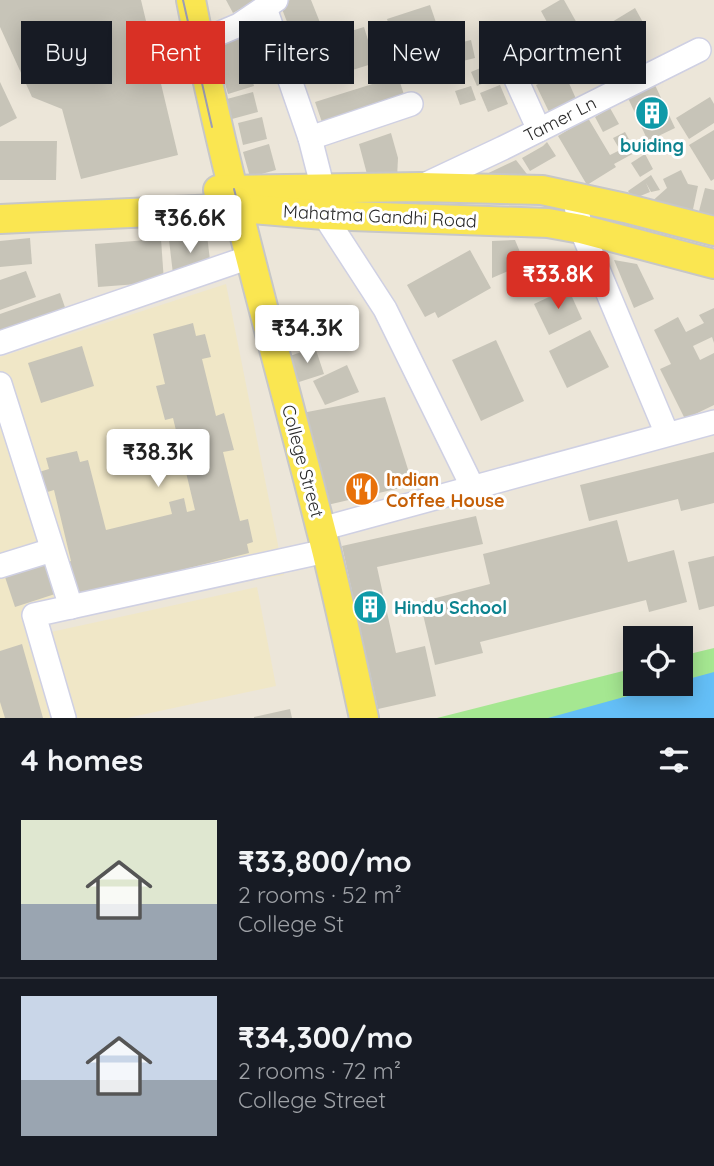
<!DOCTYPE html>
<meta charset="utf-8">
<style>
:root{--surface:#171b24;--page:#242831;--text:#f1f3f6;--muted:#9ea1a6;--line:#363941;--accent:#d93025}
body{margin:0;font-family:Quicksand,sans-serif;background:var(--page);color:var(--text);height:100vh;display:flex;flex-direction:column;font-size:26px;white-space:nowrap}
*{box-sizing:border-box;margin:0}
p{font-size:23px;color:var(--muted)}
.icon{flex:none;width:38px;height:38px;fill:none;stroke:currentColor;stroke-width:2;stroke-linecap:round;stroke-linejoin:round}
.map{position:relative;height:718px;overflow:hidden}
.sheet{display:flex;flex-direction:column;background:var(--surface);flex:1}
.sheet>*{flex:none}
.top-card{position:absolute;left:21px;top:21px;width:672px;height:63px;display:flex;gap:14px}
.buttons{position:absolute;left:623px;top:626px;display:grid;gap:14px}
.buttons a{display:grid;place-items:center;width:70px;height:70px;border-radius:0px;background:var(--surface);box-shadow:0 4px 18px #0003;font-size:35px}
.price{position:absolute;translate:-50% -60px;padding:0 16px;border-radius:7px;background:#fff;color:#222;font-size:23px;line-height:46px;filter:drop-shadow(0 2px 4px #0008)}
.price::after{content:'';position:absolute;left:50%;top:42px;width:21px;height:16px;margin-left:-10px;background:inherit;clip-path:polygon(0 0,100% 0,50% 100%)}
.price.selected{background:var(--accent);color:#fff}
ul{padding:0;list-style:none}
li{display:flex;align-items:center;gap:21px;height:175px;padding:0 21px}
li+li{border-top:2px solid var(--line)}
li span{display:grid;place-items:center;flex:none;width:196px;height:140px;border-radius:0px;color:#555}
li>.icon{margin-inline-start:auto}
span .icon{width:84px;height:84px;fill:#fffc;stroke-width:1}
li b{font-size:30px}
h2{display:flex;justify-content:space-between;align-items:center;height:84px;padding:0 21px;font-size:30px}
.pill{padding:0 24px;border-radius:0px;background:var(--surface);box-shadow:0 4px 18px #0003;font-size:24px;line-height:63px}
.pill.selected{background:var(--accent);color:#fff}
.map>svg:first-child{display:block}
</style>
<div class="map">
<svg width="714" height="718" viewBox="0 0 714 718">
<rect width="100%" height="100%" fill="#ece6d9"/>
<g fill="#f0e7c7">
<polygon points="226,284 284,575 46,617 65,718 0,718 0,357"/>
<polygon points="257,587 276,686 127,718 70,718 51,632"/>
</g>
<polygon fill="#a5e791" points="714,648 714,718 437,718 635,668 635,684 681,684 681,656"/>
<polygon fill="#64bff7" points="714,672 714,718 548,718 671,684 681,684 681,681"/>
<g fill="#c7c4b8">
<polygon points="0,0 141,0 178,155 81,179 62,109 32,97 0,27"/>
<polygon points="226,0 257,0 233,13"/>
<polygon points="290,0 311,0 323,30 295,42 280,4"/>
<polygon points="560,0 564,0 578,25 555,37 541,11"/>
<polygon points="430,5 440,34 396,48 387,19"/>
<polygon points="635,8 645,26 617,43 607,25"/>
<polygon points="364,27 375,63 346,72 335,36"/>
<polygon points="585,31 595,51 566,65 556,45"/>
<polygon points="327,36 334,58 315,65 307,42"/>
<polygon points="240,38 254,86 228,94 214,46"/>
<polygon points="471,40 475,58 422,71 418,53"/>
<polygon points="618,45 634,79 609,91 594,56"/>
<polygon points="492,63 498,77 477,86 471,72"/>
<polygon points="564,72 577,101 550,114 536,85"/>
<polygon points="398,76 406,101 324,128 315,102"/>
<polygon points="0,82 17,118 0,127"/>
<polygon points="500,85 508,104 488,112 480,93"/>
<polygon points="655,85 675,128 648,141 628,98"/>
<polygon points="471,86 476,100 460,105 455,91"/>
<polygon points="253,92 258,112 232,119 227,99"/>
<polygon points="710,97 714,104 714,123 689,139 676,118"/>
<polygon points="610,108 619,124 603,132 595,117"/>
<polygon points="262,117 267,139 243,145 238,123"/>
<polygon points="588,118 610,155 620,150 613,138 625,132 636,152 614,164 616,167 587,185 558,136"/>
<polygon points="714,130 714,179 711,181 689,145"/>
<polygon points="391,133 398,158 397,178 368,178 359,144"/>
<polygon points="0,141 57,141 56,180 0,180"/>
<polygon points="547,142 556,156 530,171 522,158 543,146"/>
<polygon points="269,144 276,170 250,177 243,152"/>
<polygon points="645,154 653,169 640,177 631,163"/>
<polygon points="516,160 530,178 478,178"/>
<polygon points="681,170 688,184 698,186 692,214 649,204 667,188 663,179"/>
<polygon points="651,175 660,190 651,192 646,183 650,192 633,199 628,191"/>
<polygon points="705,188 714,190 714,219 698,215"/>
<polygon points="207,235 211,269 173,274 169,240"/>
<polygon points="30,238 32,264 0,267 0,241"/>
<polygon points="161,239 164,282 98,287 95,244"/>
<polygon points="515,240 525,264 492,278 492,241"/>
<polygon points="470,250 491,288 438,318 435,312 425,317 407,285"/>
<polygon points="614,260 637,264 654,299 634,308"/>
<polygon points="26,271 36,297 0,310 0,280"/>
<polygon points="568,288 582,319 549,335 534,304"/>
<polygon points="60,293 68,316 0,339 0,314"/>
<polygon points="714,308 714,343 712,337 693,346 700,360 714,353 714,405 685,419 660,369 671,364 654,330 678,317 686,332 704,323 699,315"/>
<polygon points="193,323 196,336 205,334 211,357 202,359 216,416 224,413 234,450 223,452 240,521 248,519 253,542 247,544 249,553 77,596 61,564 71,561 54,490 44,493 39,472 49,469 46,458 77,451 80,462 88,460 106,530 172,514 169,502 184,498 187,512 195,510 173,418 165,420 156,386 165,384 153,334"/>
<polygon points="590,330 609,367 567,388 549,351"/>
<polygon points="496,340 524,401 481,421 452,360"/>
<polygon points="82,346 94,386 41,403 28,363"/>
<polygon points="315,347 324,374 299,382 290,356"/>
<polygon points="347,365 359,392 325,405 313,381"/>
<polygon points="385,397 413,485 323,506 302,413"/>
<polygon points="714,452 714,503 681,511 678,499 589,521 580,485"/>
<polygon points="476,516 483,544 377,567 396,653 425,646 436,696 378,709 342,546"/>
<polygon points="617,520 628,562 674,550 687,602 649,612 646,600 480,642 483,653 435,665 420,602 490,584 483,554"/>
<polygon points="714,556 714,606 699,610 688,562"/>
<polygon points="44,561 55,594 15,607 4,574"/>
<polygon points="22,644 43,718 5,718 0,702 0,651"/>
<polygon points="290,709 292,718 254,718 254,717"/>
</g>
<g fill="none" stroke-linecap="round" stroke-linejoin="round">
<g stroke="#cfd0e3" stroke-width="26">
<g id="minor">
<polyline points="265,8 310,138 411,104"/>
<polyline points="496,35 539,130"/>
<polyline points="199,42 239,25 276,0"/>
<polyline points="310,138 323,189 324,215 385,309 473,488"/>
<polyline points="420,187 503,148 699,50"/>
<polyline points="574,197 581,229 667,434"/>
<polyline points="0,343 250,257"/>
<polyline points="0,384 71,607"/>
<polyline points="321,529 714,422"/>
<polyline points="0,566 52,550"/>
<polyline points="64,718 34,615 326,551"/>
</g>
</g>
<g stroke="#c7c7c7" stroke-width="32">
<g id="major">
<path d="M 191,0 C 225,177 276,351 320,526 C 337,590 350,654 364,718"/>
<polyline points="218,190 420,187 542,190 625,208 714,231"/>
<polyline points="0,219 239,208 324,215 548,223 581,229 714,264"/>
</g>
</g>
<use href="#minor" stroke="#fff" stroke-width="23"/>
<use href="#major" stroke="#fae651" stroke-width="28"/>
<g stroke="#9c9db5" stroke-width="2">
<polyline points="183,0 212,127"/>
<polyline points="234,189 239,208"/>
</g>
</g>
<defs>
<g id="building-disc" transform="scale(1.75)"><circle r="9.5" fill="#0f9aa8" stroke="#fff"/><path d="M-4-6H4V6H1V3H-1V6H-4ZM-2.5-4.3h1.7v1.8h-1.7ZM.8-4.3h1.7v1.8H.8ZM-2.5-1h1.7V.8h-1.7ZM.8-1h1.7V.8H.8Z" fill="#fff"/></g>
<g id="restaurant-disc" transform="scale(1.75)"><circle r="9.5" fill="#e8710a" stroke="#fff"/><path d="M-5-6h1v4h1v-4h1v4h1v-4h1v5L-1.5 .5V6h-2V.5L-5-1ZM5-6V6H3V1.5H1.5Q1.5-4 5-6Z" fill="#fff"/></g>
</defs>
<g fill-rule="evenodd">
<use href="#building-disc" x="652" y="113"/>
<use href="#restaurant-disc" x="362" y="489"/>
<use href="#building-disc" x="370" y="607"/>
</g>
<g text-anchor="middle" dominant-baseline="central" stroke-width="6" stroke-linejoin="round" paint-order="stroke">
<g font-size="18" fill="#292929" stroke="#fff">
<text transform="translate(560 119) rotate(-27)">Tamer Ln</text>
<text transform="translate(380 216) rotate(3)">Mahatma Gandhi Road</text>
<text transform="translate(303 461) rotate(75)">College Street</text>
</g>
<g font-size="18" font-weight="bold" fill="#0d838f" stroke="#fff">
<text x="652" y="145">buiding</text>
<text x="394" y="607" text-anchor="start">Hindu School</text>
</g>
<g font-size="18" font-weight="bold" fill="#c56008" stroke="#fff" text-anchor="start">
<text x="386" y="479">Indian<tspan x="386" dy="21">Coffee House</tspan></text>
</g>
</g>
</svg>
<div class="buttons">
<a><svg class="icon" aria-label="locate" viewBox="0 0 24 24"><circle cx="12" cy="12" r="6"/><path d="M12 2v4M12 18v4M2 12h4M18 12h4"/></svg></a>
</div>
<b class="price" style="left:190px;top:255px">₹36.6K</b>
<b class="price selected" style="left:558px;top:311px">₹33.8K</b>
<b class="price" style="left:307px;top:365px">₹34.3K</b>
<b class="price" style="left:158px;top:489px">₹38.3K</b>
<div class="top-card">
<a class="pill">Buy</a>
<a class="pill selected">Rent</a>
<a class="pill">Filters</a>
<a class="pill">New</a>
<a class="pill">Apartment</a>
</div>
</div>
<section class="sheet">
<h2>4 homes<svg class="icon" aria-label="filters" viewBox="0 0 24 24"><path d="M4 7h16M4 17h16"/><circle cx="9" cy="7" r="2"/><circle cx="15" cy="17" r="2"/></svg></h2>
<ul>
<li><span style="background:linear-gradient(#dfe7d0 60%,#9aa5b1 0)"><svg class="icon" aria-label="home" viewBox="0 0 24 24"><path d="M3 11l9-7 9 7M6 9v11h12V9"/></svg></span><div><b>₹33,800/mo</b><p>2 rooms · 52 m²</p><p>College St</p></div></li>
<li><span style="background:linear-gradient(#c9d6e8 60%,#9aa5b1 0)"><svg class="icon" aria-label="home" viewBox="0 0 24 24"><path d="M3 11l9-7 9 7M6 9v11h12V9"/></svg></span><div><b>₹34,300/mo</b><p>2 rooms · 72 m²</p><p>College Street</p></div></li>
</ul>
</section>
